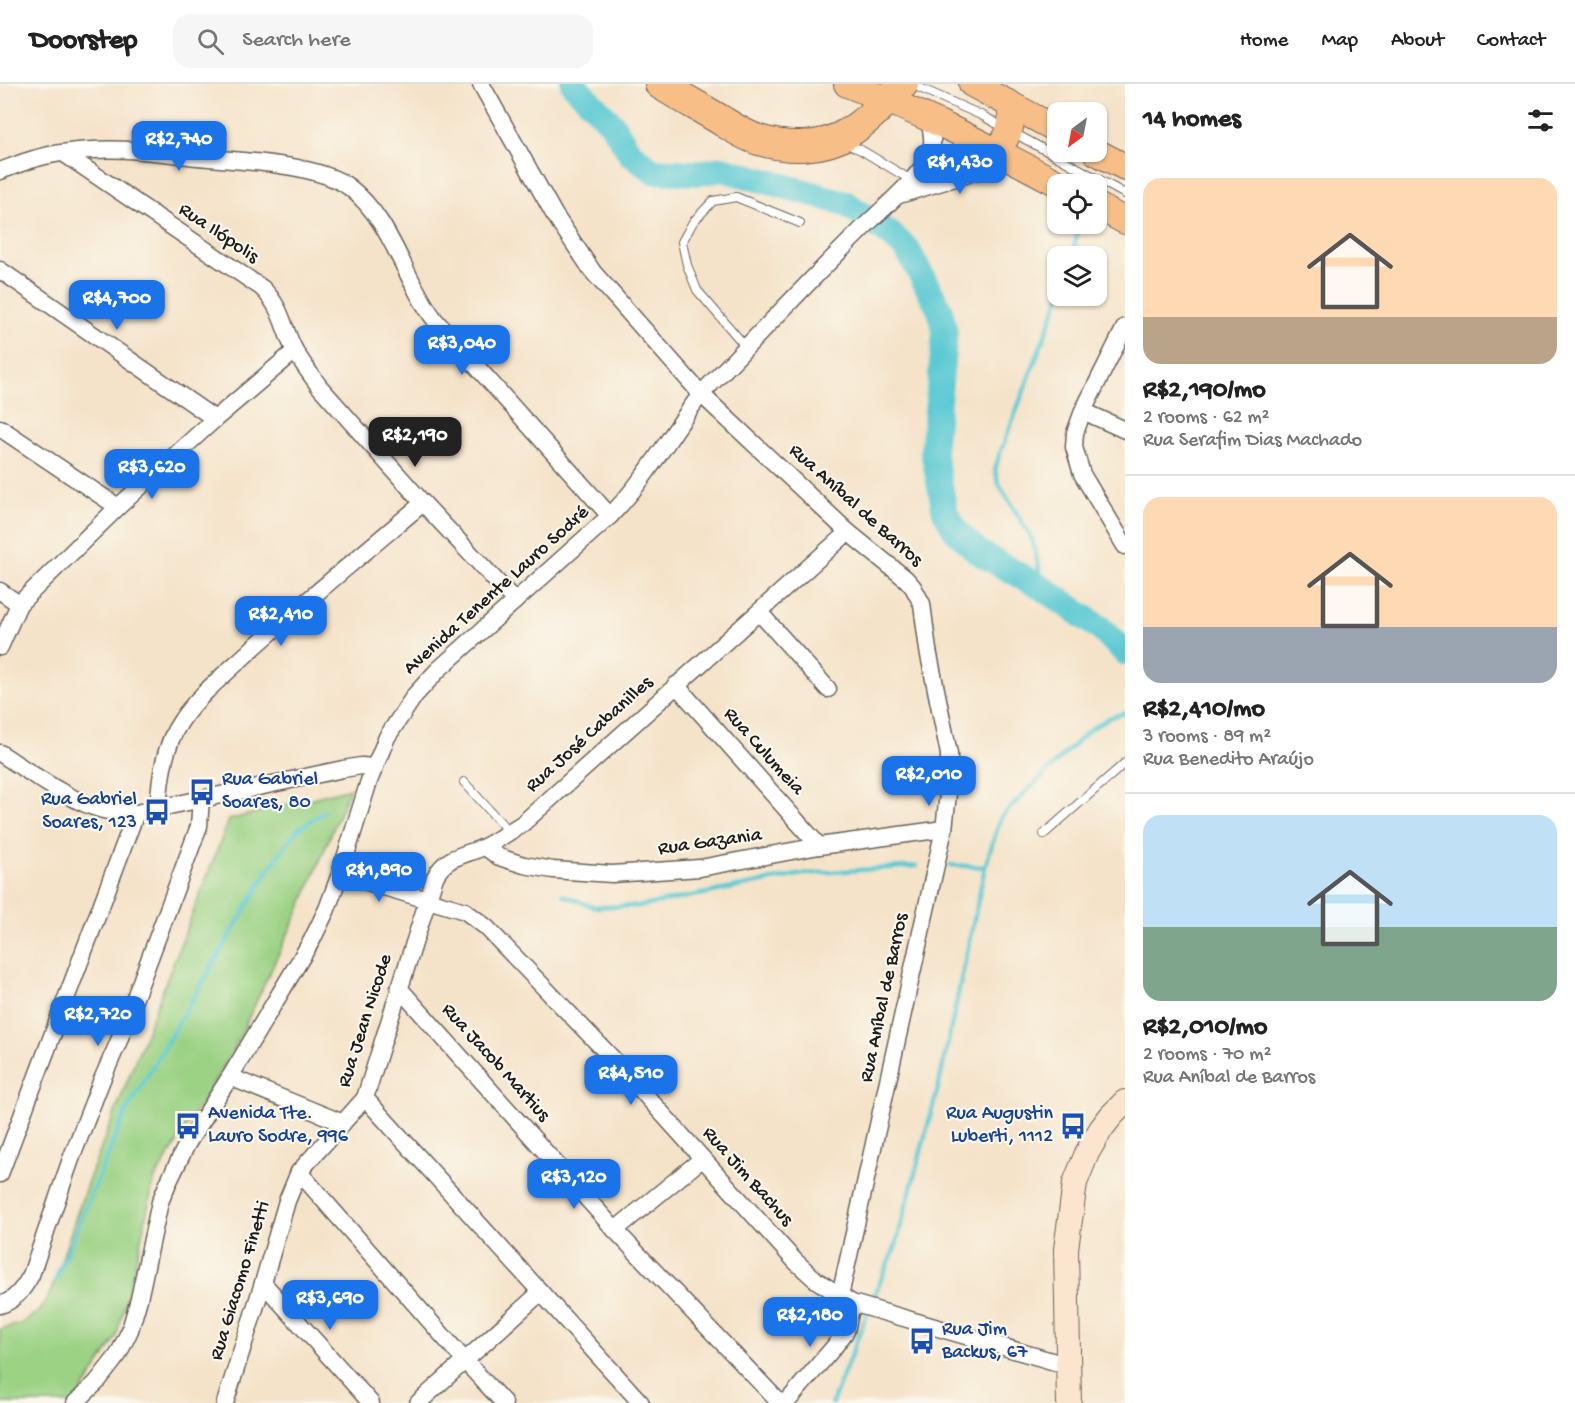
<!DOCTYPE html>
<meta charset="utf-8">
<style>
:root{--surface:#fff;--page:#f6f6f6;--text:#222;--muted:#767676;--line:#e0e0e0;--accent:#1a73e8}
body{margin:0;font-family:"Gochi Hand",sans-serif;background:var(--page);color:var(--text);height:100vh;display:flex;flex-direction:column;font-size:22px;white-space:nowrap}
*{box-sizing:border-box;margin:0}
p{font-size:20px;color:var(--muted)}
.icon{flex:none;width:33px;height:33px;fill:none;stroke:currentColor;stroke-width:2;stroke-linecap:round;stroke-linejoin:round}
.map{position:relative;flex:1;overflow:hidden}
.details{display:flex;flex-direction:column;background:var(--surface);width:450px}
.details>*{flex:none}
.needle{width:39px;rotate:212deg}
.controls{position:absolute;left:1047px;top:18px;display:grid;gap:12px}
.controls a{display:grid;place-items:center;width:60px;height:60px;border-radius:12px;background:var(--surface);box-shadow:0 2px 4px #0004;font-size:30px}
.price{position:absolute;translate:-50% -51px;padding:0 14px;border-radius:12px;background:var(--accent);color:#fff;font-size:20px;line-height:39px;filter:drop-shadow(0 2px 3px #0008)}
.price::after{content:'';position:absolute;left:50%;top:36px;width:18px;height:14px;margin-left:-9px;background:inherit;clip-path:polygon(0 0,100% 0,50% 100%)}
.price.on{background:#222;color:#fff}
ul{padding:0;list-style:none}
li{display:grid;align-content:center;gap:12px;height:318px;padding:0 18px}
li+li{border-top:2px solid var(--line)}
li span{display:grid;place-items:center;height:186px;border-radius:18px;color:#555}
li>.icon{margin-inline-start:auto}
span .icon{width:108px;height:108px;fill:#fffc;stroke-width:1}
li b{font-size:26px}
h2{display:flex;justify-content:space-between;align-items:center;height:72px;padding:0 18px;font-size:26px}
header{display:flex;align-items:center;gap:36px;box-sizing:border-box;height:84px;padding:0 30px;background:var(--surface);border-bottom:2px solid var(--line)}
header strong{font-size:28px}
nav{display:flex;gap:33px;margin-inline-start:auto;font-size:21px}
.search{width:420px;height:54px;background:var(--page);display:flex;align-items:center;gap:15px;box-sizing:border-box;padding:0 21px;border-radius:18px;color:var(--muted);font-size:22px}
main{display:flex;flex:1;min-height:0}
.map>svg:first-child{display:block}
</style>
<header>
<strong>Doorstep</strong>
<div class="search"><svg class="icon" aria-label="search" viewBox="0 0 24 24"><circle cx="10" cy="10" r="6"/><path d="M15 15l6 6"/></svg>Search here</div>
<nav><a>Home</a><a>Map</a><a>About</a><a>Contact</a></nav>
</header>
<main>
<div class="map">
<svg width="1125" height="1319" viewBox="0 0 1125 1319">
<rect width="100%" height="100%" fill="#fbf7ec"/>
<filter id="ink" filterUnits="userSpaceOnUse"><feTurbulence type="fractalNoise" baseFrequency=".0167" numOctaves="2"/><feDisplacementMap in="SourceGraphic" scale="12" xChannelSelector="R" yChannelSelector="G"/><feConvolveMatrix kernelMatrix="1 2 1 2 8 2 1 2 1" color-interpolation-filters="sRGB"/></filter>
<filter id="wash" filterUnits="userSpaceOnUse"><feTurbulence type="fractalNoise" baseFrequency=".008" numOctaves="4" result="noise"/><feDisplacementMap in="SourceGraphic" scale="24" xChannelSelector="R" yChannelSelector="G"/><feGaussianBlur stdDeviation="1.35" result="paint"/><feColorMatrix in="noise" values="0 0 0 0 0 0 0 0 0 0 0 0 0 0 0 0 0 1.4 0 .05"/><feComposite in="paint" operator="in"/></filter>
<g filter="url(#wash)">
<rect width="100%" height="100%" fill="#f5e3c9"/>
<polygon fill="#9bd284" stroke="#5c7750" stroke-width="1.5" points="350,704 302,820 234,965 154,1096 138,1169 116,1254 78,1313 72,1319 0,1319 0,1245 20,1240 38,1228 50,1210 87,1100 229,736"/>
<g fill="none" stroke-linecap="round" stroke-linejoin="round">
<g stroke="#5dcad3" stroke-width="4.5">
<polyline points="1072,172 1079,140"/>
<polyline points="1044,505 1032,455 999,400 995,386 999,372 1060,212"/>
<polyline points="950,781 985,783"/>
<polyline points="563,811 594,823 642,822 803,790 917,782"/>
<polyline points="55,1197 126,1028 269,785 297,746 324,728"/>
<polyline points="832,1319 879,1200 895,1164 939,1000 985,783 1001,733 1089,646 1109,634 1125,629"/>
</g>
<polyline stroke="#5dcad3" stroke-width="26" points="573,0 612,40 630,69 653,87 699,89 722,85 845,119 890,150 907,165 940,226 945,248 933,367 945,428 957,448 978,468 1044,505 1100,544 1125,568"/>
</g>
</g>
<g filter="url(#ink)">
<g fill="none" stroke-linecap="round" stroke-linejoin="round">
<g stroke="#686259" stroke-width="10">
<g id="lane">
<polyline points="911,0 983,32 1125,110"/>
<polyline points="845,59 861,66 911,96"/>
<polyline points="746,263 697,206 687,181 682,158 693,138 713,117 736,113 800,139"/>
<polyline points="464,698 509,748"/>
<polyline points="1044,750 1125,679"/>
</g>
</g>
<g stroke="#686259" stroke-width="19">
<g id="street">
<polyline points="481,0 554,130 593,188 701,310 848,448 906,495 913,503 922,520 928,566 949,670 949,701 944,745 840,1212"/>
<path d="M 63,69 L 262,204 C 283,225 282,242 295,267 C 302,279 311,291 319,302 L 423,419 L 515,517"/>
<path d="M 0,87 C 11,83 23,78 34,75 C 53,69 74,67 93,66 C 128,64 163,69 198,73 C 238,77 316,79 349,103 C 392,136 403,194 435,236 L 610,432"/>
<polyline points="899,111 975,88 991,76 998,67"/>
<polyline points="0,186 215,335"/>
<polyline points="1125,243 1083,327 1075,349 1074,363 1082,390 1125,462"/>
<polyline points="1083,327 1125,346"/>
<polyline points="0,344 118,423"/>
<polyline points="0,507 19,520"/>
<polyline points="759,528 828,605"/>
<polyline points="0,563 19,520 118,423 215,335 295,267"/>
<polyline points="676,601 819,762"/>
<path d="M 0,669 C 28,687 75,721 108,727 C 117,729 127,728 136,729 L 343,685 L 361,682 L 375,683"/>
<path d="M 158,725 C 160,696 164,661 181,637 C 197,612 230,586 252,565 C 308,515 366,467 423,419"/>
<polyline points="485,763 499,773 524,781 553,786 612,790 700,784 819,762 944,745"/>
<polyline points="340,790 465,827 486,843 613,975 795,1177 816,1196 852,1219 1069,1282"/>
<polyline points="399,904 615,1146 780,1319"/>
<polyline points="230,993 343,1039"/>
<polyline points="365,1014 641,1319"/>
<polyline points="299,1088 465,1277 504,1319"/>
<polyline points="0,1090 136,729"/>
<polyline points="615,1146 702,1075"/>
<polyline points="263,1199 371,1319"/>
<path d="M 0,1221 C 15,1217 24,1204 31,1191 L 71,1075 L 101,998 L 118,959 L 192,761 L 199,742 L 201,715"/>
<path d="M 75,1319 L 97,1298 L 118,1271 L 130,1246 L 139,1215 L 160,1118 L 168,1099 L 187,1060 L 230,993 L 312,856 L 327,825 L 340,790 L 369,697 L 387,653 L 415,611 L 438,586 L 610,432 C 647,394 670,351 701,310 C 753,257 804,202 857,150 C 877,129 915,99 928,74 C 935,61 932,47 928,34"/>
<path d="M 225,1319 L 263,1199 L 287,1117 L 299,1088 L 365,1014 L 435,793 C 446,771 465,772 486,762 C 498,756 510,747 522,740 L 848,448"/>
<polyline points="418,1319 541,1208"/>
<polyline points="786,1319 834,1263 846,1247 852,1219"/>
</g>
</g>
<g stroke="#686259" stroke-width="26">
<polyline id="secondary" points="1069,1319 1066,1165 1075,1099 1087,1069 1101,1045 1111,1032 1125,1018"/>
</g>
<g stroke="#686259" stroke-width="28">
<g id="primary">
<path d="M 847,0 C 921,28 990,63 1059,100"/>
<polyline points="972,0 1058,46"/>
<path d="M 998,67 C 1009,50 1015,39 1009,19"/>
<polyline points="1096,68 1125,83"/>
<polyline points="1096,121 1125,137"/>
</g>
</g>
<g stroke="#686259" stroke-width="32">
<path id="highway" d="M 660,0 C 679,12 699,23 719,35 C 732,43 745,52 759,56 C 788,65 822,65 848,49 C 869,36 886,17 903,0"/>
</g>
<use href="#lane" stroke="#fff" stroke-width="8"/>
<use href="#street" stroke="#fff" stroke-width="16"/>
<use href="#secondary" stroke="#fce5cf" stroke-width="24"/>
<use href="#primary" stroke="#f7be88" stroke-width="26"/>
<use href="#highway" stroke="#f7be88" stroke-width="30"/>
</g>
</g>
<defs>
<g id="bus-bare" transform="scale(2.07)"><path d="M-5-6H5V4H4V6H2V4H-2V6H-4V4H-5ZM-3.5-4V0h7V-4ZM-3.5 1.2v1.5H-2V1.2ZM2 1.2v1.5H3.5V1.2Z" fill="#1a4fb4" stroke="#fbf7ec" stroke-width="2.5" paint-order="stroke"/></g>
</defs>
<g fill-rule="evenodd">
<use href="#bus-bare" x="202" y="708"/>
<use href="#bus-bare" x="157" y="728"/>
<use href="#bus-bare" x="188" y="1042"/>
<use href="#bus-bare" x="1073" y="1042"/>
<use href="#bus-bare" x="922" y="1257"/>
</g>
<g text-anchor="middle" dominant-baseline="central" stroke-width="4.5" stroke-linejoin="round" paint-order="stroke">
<g font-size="20" fill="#1c1c1c" stroke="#fbf7ec">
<text transform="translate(218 150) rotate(34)">Rua Ilópolis</text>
<text transform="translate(855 422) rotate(42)">Rua Aníbal de Barros</text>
<text transform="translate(497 507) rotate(-42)">Avenida Tenente Lauro Sodré</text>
<text transform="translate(590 651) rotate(-42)">Rua José Cabanilles</text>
<text transform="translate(763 668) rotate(48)">Rua Culumeia</text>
<text transform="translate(710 759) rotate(-8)">Rua Gazania</text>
<text transform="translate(885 914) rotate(-78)">Rua Aníbal de Barros</text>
<text transform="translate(366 937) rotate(-72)">Rua Jean Nicode</text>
<text transform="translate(495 979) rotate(48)">Rua Jacob Martius</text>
<text transform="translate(747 1093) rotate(48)">Rua Jim Bachus</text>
<text transform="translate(241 1197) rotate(-73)">Rua Giacomo Finetti</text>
</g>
<g font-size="20" fill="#164399" stroke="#fbf7ec" text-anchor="start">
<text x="222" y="696">Rua Gabriel<tspan x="222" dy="23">Soares, 80</tspan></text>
<text x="137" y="716" text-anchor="end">Rua Gabriel<tspan x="137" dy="23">Soares, 123</tspan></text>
<text x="208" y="1030">Avenida Tte.<tspan x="208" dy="23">Lauro Sodre, 996</tspan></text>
<text x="1053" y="1030" text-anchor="end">Rua Augustin<tspan x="1053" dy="23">Luberti, 1112</tspan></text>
<text x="942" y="1246">Rua Jim<tspan x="942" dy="23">Backus, 67</tspan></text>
</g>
</g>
</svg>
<div class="controls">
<a><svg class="needle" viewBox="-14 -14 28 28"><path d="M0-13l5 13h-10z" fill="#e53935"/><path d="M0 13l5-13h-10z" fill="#767676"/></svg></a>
<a><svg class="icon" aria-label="locate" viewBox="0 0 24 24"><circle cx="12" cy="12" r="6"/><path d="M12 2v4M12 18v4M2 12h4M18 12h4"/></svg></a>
<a><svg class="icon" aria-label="layers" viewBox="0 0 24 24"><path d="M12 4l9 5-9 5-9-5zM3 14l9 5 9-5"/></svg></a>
</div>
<b class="price" style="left:179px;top:88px">R$2,740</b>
<b class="price" style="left:960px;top:111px">R$1,430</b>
<b class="price" style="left:117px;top:247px">R$4,700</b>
<b class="price" style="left:462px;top:292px">R$3,040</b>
<b class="price on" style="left:415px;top:384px">R$2,190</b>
<b class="price" style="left:152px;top:416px">R$3,620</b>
<b class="price" style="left:281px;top:563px">R$2,410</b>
<b class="price" style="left:929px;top:723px">R$2,010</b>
<b class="price" style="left:379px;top:819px">R$1,890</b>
<b class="price" style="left:98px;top:963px">R$2,720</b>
<b class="price" style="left:631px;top:1022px">R$4,510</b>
<b class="price" style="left:574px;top:1126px">R$3,120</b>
<b class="price" style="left:330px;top:1247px">R$3,690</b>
<b class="price" style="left:810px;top:1264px">R$2,180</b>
</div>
<section class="details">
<h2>14 homes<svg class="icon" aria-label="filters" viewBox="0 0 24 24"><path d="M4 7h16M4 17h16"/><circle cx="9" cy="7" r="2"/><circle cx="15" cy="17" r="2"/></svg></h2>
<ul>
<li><span style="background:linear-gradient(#ffd9b3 75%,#b9a48a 0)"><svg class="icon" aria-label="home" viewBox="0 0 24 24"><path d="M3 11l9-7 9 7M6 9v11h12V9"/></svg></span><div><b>R$2,190/mo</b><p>2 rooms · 62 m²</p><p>Rua Serafim Dias Machado</p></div></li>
<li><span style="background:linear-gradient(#ffd9b3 70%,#9aa5b1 0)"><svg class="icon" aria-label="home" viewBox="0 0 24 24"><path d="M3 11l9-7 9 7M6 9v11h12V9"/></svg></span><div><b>R$2,410/mo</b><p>3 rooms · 89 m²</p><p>Rua Benedito Araújo</p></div></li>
<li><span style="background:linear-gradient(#bfe0f5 60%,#7fa58c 0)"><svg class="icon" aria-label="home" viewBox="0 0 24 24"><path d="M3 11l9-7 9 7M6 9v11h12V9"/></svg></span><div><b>R$2,010/mo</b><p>2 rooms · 70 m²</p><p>Rua Aníbal de Barros</p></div></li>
</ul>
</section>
</main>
